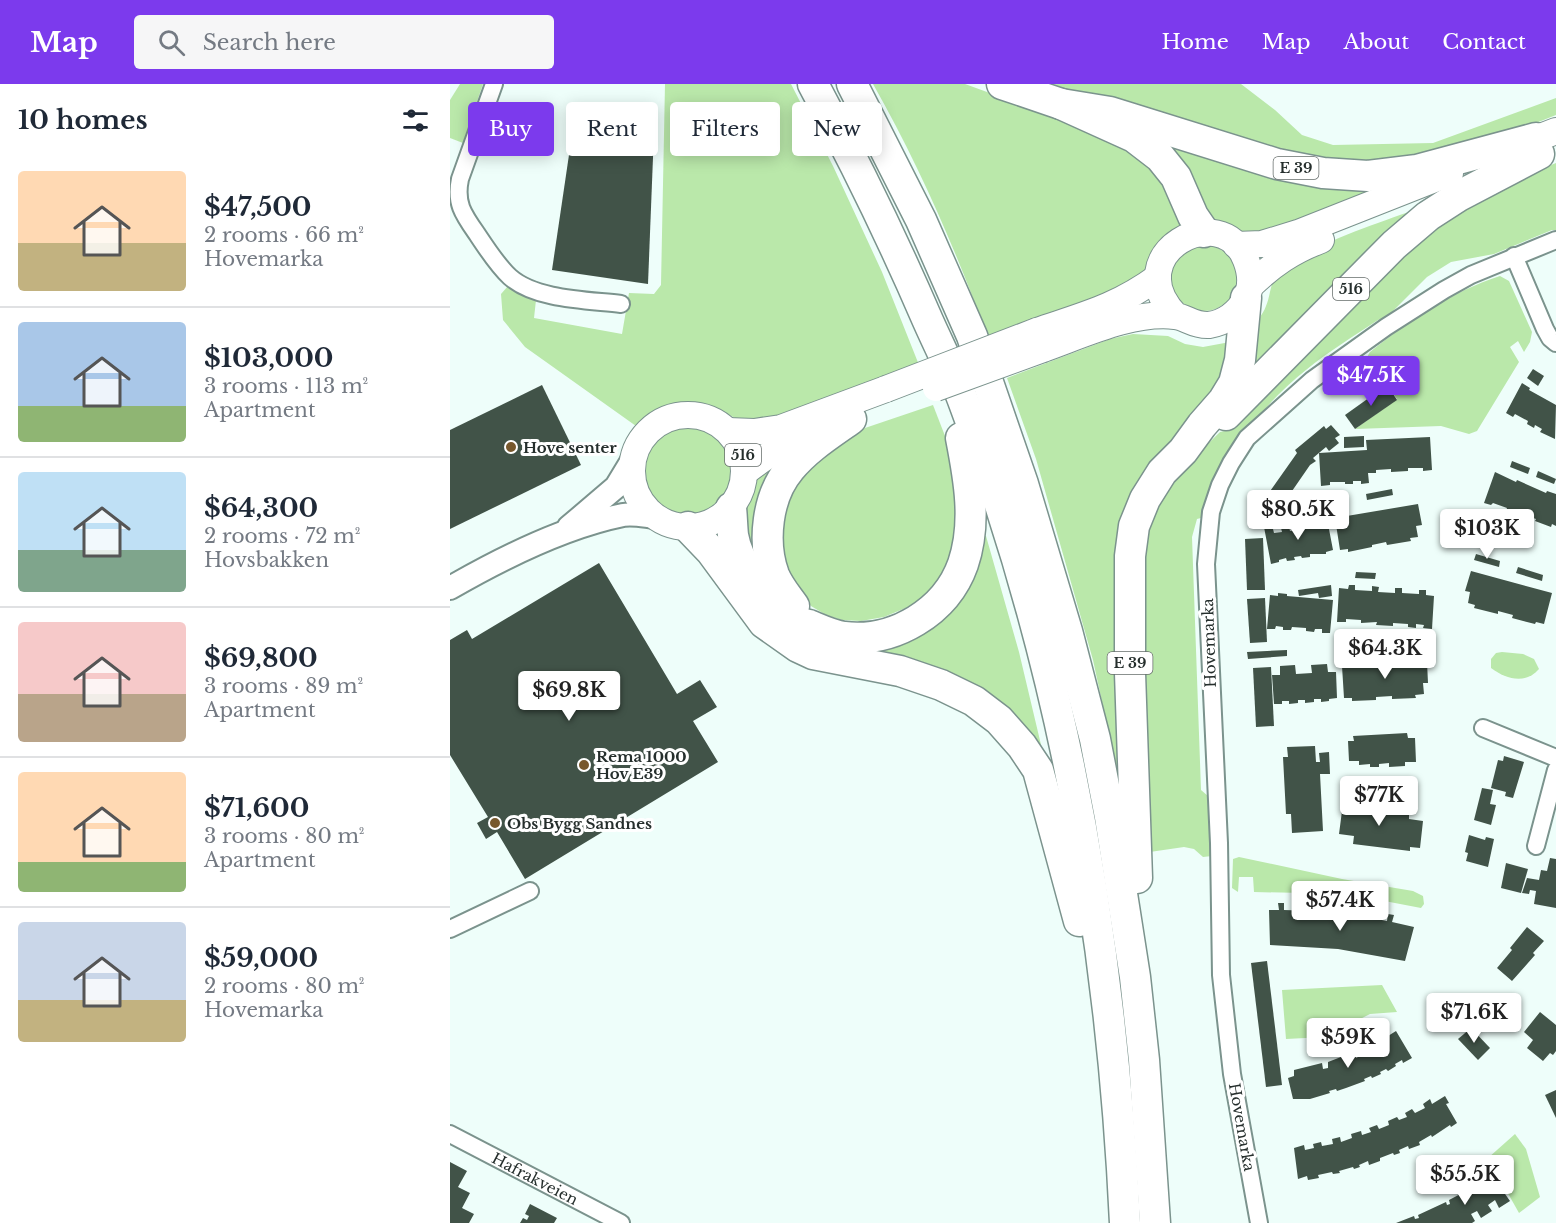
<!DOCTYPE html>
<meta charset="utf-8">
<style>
:root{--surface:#fff;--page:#f6f6f7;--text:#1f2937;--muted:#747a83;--line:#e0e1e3;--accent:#7c3aed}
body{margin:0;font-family:"Libre Baskerville",serif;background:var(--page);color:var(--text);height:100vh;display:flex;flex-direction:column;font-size:22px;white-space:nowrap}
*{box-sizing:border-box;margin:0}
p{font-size:20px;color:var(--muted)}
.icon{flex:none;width:33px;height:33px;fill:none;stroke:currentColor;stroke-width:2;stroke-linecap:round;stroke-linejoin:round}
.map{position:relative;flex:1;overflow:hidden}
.details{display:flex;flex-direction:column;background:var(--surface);width:450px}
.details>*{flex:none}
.top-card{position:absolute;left:18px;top:18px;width:570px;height:54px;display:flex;gap:12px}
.price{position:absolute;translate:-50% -51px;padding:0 14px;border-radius:6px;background:#fff;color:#222;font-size:20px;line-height:39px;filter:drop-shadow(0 2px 3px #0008)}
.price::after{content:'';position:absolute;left:50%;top:36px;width:18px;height:14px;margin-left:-9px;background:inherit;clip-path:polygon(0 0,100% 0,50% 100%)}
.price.active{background:var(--accent);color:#fff}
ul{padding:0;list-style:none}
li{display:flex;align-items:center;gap:18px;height:150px;padding:0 18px}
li+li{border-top:2px solid var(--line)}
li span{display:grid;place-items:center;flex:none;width:168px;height:120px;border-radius:6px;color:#555}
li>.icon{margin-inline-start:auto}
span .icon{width:72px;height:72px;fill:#fffc;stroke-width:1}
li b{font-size:26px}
h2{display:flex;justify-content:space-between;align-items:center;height:72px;padding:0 18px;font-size:26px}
.pill{padding:0 21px;border-radius:6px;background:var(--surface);box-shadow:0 3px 15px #0003;font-size:21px;line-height:54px}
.pill.active{background:var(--accent);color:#fff}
header{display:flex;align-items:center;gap:36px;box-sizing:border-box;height:84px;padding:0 30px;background:var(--accent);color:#fff}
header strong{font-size:28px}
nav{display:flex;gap:33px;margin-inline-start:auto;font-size:21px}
.search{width:420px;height:54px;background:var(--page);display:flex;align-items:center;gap:15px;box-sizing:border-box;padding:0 21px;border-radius:6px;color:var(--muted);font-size:22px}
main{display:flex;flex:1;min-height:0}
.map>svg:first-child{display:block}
</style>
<header>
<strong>Map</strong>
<div class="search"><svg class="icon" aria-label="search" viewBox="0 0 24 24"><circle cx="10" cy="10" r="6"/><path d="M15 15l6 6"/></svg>Search here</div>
<nav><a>Home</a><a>Map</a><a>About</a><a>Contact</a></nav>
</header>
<main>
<section class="details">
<h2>10 homes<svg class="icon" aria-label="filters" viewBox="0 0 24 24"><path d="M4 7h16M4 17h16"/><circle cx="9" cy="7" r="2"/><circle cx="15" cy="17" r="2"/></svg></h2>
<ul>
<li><span style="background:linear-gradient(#ffd9b3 60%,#c2b280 0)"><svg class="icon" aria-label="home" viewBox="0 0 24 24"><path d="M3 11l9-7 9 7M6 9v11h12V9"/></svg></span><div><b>$47,500</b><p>2 rooms · 66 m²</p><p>Hovemarka</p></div></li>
<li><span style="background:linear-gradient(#a9c7e8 70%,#8fb573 0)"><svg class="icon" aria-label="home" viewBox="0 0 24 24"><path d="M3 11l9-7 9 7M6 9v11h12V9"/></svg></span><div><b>$103,000</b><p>3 rooms · 113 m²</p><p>Apartment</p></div></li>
<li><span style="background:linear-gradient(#bfe0f5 65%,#7fa58c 0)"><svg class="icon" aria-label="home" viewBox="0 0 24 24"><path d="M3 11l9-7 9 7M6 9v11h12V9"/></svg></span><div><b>$64,300</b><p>2 rooms · 72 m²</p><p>Hovsbakken</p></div></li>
<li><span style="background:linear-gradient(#f6c9c9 60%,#b9a48a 0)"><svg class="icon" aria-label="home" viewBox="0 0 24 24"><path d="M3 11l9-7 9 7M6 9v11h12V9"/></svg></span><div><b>$69,800</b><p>3 rooms · 89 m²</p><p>Apartment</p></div></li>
<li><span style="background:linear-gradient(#ffd9b3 75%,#8fb573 0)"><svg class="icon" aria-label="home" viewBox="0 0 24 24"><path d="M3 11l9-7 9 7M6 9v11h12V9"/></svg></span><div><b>$71,600</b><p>3 rooms · 80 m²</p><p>Apartment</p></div></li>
<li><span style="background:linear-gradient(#c9d6e8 65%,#c2b280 0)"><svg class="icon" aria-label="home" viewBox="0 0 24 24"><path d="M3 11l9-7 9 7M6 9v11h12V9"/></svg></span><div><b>$59,000</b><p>2 rooms · 80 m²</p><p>Hovemarka</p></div></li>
</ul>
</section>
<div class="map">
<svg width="1106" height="1139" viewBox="0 0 1106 1139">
<rect width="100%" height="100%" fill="#eefefa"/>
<g fill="#bae8aa">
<polygon points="10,0 33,0 13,59 0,54 0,16"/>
<polygon points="215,0 341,0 383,82 432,188 469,281 326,335 289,336 268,325 241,318 220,320 202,328 186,342 75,263 53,236 51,210 58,202 86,216 84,234 172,250 179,209 204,210 211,201"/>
<path d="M 423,0 L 515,0 L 682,61 L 719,105 L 715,108 C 720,120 727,130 733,142 L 702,179 L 678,201 L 538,254 C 506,166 469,81 423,0 Z"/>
<polygon points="589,0 791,0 825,26 852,51 883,61 983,59 1106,14 1106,31 1066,47 982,73 905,80 872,78"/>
<polygon points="709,52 963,93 804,153 766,142"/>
<path d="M 1106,79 L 1106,146 L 1102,146 L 1044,170 L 1001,178 L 977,193 L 937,233 L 928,236 C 904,252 878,268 856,286 C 808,324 771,376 751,434 L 747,435 L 742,453 L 751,706 L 758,712 L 762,772 L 753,773 L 744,765 L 734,763 L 693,769 L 688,494 L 698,431 L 729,388 L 770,348 L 779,346 L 957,164 L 1051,101 Z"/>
<path d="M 969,124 L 803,293 L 798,249 C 803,241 813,231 816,222 C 822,207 818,202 830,189 C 856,161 933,138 969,124 Z"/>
<circle cx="754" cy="194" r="33"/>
<path d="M 1050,192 L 1059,197 L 1082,248 L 1080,258 L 1074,268 L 1068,257 L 1060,263 L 1069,278 L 1027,347 L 1019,350 L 991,342 L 905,345 L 947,315 L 917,273 L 920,268 C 958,237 1003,207 1050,192 Z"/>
<polygon points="683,250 718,252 735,260 753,263 780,258 779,287 703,384 670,701 643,576 586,375 557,294 660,255"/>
<polygon points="483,321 502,370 508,404 506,467 486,506 465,520 434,533 411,537 392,536 376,531 361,522 347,507 329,470 334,412 373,371 415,344"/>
<circle cx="237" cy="386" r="48"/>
<polygon points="351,358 304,482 291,433 305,398 318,378"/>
<polygon points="528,451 536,452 569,568 592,665 583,666 408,568 436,564"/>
<path d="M 1052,568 L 1073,570 L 1084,575 L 1089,585 C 1075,601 1056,595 1041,584 L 1041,575 L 1046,569 Z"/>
<polygon points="789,773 892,795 963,807 973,812 974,820 971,824 898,810 804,808 803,793 789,793 788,808 782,804 783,775"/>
<polygon points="932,901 947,928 920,930 875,953 836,955 832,906"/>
<polygon points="1065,1050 1076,1065 1090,1113 1069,1129 1038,1074"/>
</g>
<g fill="#415348">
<polygon points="124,37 204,48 198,200 102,186"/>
<polygon points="1083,285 1094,292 1088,302 1077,294"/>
<polygon points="1072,299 1080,304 1079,306 1106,321 1105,355 1090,348 1092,345 1085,341 1084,344 1077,340 1078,337 1065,330 1063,333 1056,329"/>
<polygon points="92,301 131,381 0,445 0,346"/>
<polygon points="937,301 947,316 905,345 895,331"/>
<polygon points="881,341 890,351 885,354 889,359 879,367 876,363 863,374 866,377 860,381 831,423 816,413 847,369 845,366 874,342 876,345"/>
<polygon points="914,352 914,363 894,364 894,353"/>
<polygon points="980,353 982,386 973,387 973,384 958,384 958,387 941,388 941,385 926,386 926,389 918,389 919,399 911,400 911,397 903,397 903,400 895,400 895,398 880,398 880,401 871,402 869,369 917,366 916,356"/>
<polygon points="1062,377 1080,384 1078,390 1060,383"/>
<polygon points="1088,387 1106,395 1104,400 1086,393"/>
<polygon points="1045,388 1066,398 1067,396 1096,409 1097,407 1106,410 1106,442 1102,440 1101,443 1085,437 1086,435 1072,430 1071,433 1056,427 1057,424 1043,419 1041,421 1034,419"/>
<polygon points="942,405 943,411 917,416 916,410"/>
<polygon points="854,419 855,426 804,435 802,429"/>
<polygon points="968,420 972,441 966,442 968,453 960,454 961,457 937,461 936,458 922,461 922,463 898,468 898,465 890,466 885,434"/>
<polygon points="869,433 870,441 878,440 883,466 876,468 876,470 860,470 860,473 852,474 851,472 844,473 845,476 837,477 836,474 829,476 829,478 821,480 814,443 822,441 824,449 832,448 830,440 838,439 840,447 847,446 845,437 854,436 855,444 862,443 861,435"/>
<polygon points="813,454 815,506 797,506 795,455"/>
<polygon points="1026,470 1050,477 1049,483 1024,476"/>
<polygon points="149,479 227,610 250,596 267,623 243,637 268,678 75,795 47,748 36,755 27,739 38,733 0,671 0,556 17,546 22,555"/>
<polygon points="1068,483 1093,491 1092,497 1066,489"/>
<polygon points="1021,487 1102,509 1094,540 1086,538 1085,540 1062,534 1063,531 1048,527 1048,530 1024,524 1025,521 1018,519 1020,508 1015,507"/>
<polygon points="906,488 926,489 925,495 905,494"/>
<polygon points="881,501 882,512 869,514 868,509 849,512 848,506"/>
<polygon points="899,501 905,501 905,506 922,507 922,502 929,503 928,508 945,509 945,504 952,504 952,509 969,510 969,506 976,506 976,511 984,512 982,545 973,544 974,541 966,540 966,544 958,543 958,540 943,539 943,542 926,541 927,538 911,539 911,536 896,535 896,538 887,538 889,504 898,505"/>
<polygon points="828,509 837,510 837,512 883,516 880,549 872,549 872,545 865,545 864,548 856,547 856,544 842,543 841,546 833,546 833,543 826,542 825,545 817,545 820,511 828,512"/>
<polygon points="815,514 817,558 800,559 797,515"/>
<polygon points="923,562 924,568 891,569 891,563"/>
<polygon points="837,566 837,572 798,575 797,568"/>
<polygon points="962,573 962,579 977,578 978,599 973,599 974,610 965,611 966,614 942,615 942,612 926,613 926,616 902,617 902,614 894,614 892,582 917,581 917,575 923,575 924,581 956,579 955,574"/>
<polygon points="877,580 878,588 886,588 887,614 879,615 879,617 871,618 871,615 864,615 864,618 855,619 855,616 848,616 848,619 839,620 839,617 832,617 832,620 824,620 822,591 830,591 830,582 845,581 846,590 862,589 861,581"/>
<polygon points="821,583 824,642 806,643 803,584"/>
<polygon points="957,649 958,654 965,654 966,678 955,678 955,682 939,683 939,679 929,680 929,683 920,683 920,680 909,681 909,677 899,677 898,657 904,657 903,652"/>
<polygon points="865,662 866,678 870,678 869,669 879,668 880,690 870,690 873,747 842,749 841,730 836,730 833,673 838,673 837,663"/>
<polygon points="1054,672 1074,678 1063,714 1055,712 1056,708 1041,704 1048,676 1053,677"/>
<polygon points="1032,704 1043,706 1040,720 1046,721 1041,741 1024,736"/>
<polygon points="893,713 916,716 914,725 959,731 959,735 973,737 970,764 960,763 960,767 903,760 904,752 889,750 892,727 899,727 900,723 892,722"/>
<polygon points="1019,751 1035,756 1036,753 1044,755 1038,783 1016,777 1018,769 1015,768"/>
<polygon points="1100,774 1106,775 1106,824 1084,820 1086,807 1080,806 1079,810 1072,809 1077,794 1089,796 1091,786 1097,787"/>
<polygon points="1056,779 1078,785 1071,809 1051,804"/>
<polygon points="828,819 834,819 834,826 865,827 866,820 871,821 870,827 901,831 902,824 907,824 906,831 937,837 938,830 944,831 942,838 964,843 955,877 888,865 820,861 819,826 829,826"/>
<polygon points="1077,843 1094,857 1083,869 1085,871 1062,897 1047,884 1062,866 1060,864"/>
<polygon points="817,877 832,1001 816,1003 801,879"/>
<polygon points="1090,928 1106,941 1106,967 1103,971 1100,969 1093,977 1077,964 1083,956 1074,948"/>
<polygon points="1021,944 1040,964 1028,976 1008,955"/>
<polygon points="946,947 962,974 953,979 952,976 945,980 946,982 938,987 936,985 930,988 931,990 922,994 921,992 914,995 915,997 896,1004 887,1007 886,1005 879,1007 880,1009 860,1015 843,1015 838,994 844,992 844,986 872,979 873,985 878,984 878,978 904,968 906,974 910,972 909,966 918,962 921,967 925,966 923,959 933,955 935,960 939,958 938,952"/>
<polygon points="1106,1006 1106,1034 1095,1011"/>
<polygon points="995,1012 999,1019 996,1020 1007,1039 1001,1043 1000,1041 982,1053 981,1051 969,1058 970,1061 959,1065 958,1062 949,1066 950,1069 944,1071 943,1069 930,1074 930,1077 919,1081 918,1077 909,1081 910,1083 904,1085 903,1083 889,1087 890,1089 883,1090 882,1088 868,1091 869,1094 858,1096 857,1092 848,1095 844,1064 854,1061 855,1066 864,1064 863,1060 871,1058 872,1062 883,1060 882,1055 890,1053 891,1058 902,1054 901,1050 911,1047 912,1051 921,1048 919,1044 927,1041 929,1045 939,1041 938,1037 947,1033 949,1036 957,1033 955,1029 962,1025 965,1029 975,1024 973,1020 980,1015 982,1020"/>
<polygon points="0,1078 17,1087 8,1103 20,1109 12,1124 24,1130 19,1139 0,1139"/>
<polygon points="1043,1093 1060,1117 1049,1124 1045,1116 1038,1121 1042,1127 1031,1134 1027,1127 1021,1130 1025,1137 1022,1139 946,1139 964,1132 965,1135 969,1134 968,1131 996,1118 997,1121 1000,1120 999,1116"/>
<polygon points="80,1120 107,1134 104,1139 70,1139 73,1134 77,1136 79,1132 75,1130"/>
</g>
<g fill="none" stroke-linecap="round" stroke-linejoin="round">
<g stroke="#7b938d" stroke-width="20">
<g id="street">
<path d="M 44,0 L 10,95 C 5,119 13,130 27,150 C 37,165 47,181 60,193 C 86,216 138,216 171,220"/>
<polyline points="1064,172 1095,245 1100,254 1106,259"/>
<polyline points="1033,644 1106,674"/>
<polyline points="1086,762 1106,686"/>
<polyline points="0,845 80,807"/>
<path id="s1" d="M 0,1050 L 171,1139"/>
<polyline points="809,1139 782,990 771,891 769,759 756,480 761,428 770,401 781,379 797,354 862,296 936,243 994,206 1021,191 1106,156"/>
</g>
</g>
<g stroke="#7b938d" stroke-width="26">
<g id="secondary">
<polyline points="119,443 166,403 183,375"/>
<path d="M 0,504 C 52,474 114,443 173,431 C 183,429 195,432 205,433"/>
</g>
</g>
<g stroke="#7b938d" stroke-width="28">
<g id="primary">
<polyline points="1067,62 1106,47"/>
<polyline points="786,161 812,160 848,149 1000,89"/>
<path d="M 800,202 C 823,180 842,167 871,156"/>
<path d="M 587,247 C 634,231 667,223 708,193"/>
<path d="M 593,265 C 633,251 682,227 725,232 C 736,233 744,242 759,241 C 774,239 788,229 795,216 C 802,204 801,189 796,176 C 772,113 666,170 726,232"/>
<circle cx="238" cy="387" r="56"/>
<polyline points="278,347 304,348 331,344 436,305"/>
<path d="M 295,388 C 318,370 336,359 364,349"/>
</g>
</g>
<g stroke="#7b938d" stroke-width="33">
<g id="highway">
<path d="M 363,0 C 405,78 443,156 478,237 C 490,264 504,291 514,319 C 614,581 662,860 675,1139"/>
<polyline points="402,0 471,136 522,252 573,400 617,547 645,655 660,733 685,893 694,976 705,1139"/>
<polyline points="552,0 611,20 684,53 710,73 726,93 743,132 754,148"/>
<polyline points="611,20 660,28 827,80 873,89 918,92 967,86 1086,54"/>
<polyline points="776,331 944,161 978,132 1009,112 1089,70"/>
<path d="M 281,424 C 282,433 282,442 283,451 C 287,476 316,522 337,534 C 344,538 352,539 359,541 C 371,546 381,551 394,553 C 444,559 496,528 513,480 C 527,439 519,395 511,354"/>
<polyline points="238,443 261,467 314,539 348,563 363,570 450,587 491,601 524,617 549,636 572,662 588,686 629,837"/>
<path d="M 344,522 C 337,512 329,503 324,491 C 312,458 317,412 340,385 C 356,365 380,350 401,335"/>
<polyline points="687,794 680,589 680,472 684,442 695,415 712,388 733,367 752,341 773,317 784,299 790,276 796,214"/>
</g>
</g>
<use href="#street" stroke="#fff" stroke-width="16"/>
<use href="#secondary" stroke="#fff" stroke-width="22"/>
<use href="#primary" stroke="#fff" stroke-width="26"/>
<use href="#highway" stroke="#fff" stroke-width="30"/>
<g stroke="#7b938d" stroke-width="28" stroke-linecap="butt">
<g id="primary-bridge">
<polyline points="486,304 593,265"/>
<polyline points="436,305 587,247"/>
</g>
</g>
<use href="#primary-bridge" stroke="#fff" stroke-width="26"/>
</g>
<g fill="#77582d" stroke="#fff" stroke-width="2">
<circle cx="61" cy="363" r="6"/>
<circle cx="134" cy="681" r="6"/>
<circle cx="45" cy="739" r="6"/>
</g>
<g text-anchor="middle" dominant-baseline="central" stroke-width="6" stroke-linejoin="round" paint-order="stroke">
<g fill="#fff" stroke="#666d6b" stroke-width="1.5">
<rect x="823.5" y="73" width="45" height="22" rx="4.5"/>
<rect x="883" y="194" width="36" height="22" rx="4.5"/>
<rect x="275" y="360" width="36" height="22" rx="4.5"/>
<rect x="657.5" y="568" width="45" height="22" rx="4.5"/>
</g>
<g font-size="14" font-weight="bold" fill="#252e2c">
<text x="846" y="84">E 39</text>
<text x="901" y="205">516</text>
<text x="293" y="371">516</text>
<text x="680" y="579">E 39</text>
</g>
<g font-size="15" font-weight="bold" fill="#252e2c" stroke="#fff" text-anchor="start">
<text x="73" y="363">Hove senter</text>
<text x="146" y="672">Rema 1000<tspan x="146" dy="17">Hov E39</tspan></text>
<text x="57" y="739">Obs Bygg Sandnes</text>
</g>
<g font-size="15" fill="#252e2c" stroke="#fff">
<text transform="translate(759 559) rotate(-92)">Hovemarka</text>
<text transform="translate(792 1043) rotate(80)">Hovemarka</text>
<text stroke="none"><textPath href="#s1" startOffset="96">Hafrakveien</textPath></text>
</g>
</g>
</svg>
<b class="price active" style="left:921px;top:323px">$47.5K</b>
<b class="price" style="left:848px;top:457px">$80.5K</b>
<b class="price" style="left:1037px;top:476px">$103K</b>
<b class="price" style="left:935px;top:596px">$64.3K</b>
<b class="price" style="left:119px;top:638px">$69.8K</b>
<b class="price" style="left:929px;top:743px">$77K</b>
<b class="price" style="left:890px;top:848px">$57.4K</b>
<b class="price" style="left:1024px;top:960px">$71.6K</b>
<b class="price" style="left:898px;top:985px">$59K</b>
<b class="price" style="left:1015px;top:1122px">$55.5K</b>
<div class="top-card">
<a class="pill active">Buy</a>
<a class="pill">Rent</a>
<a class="pill">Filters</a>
<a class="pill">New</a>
</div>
</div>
</main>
